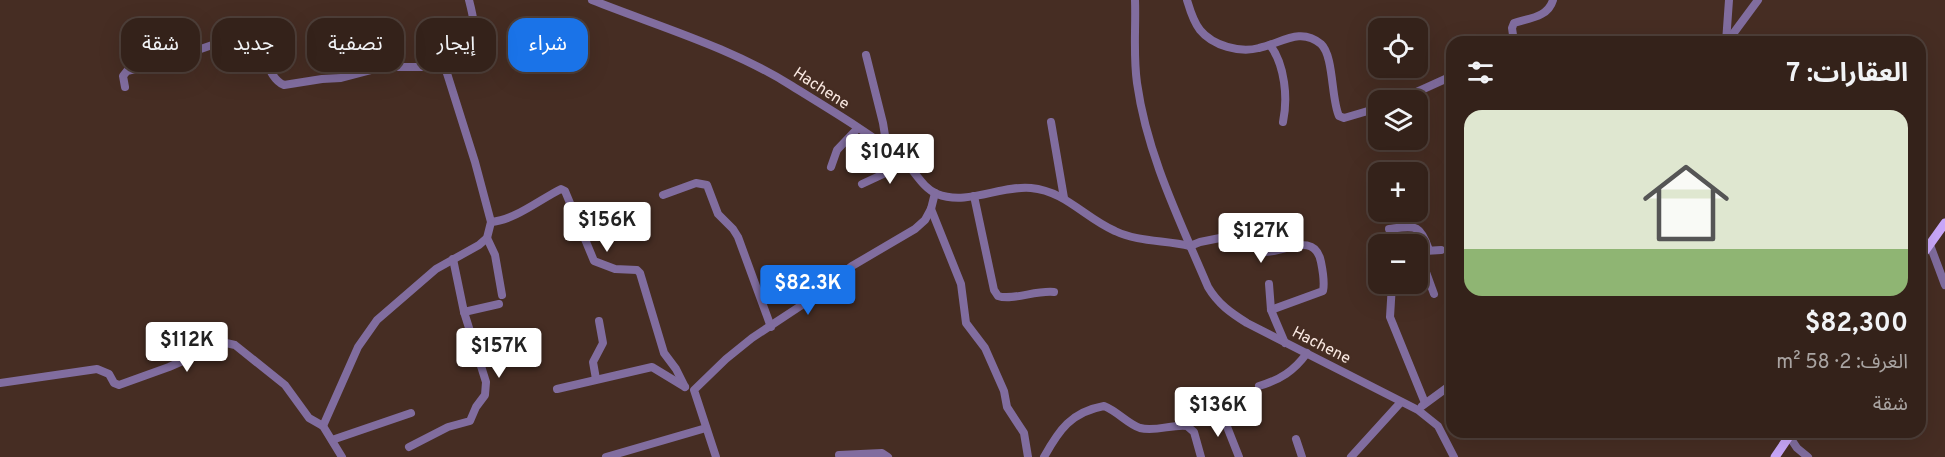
<!DOCTYPE html>
<html lang="ar">
<meta charset="utf-8">
<style>
:root{--surface:#34221a;--page:#3c2a23;--text:#f1f3f6;--muted:#a9a4a2;--line:#4e3f39;--accent:#1a73e8}
body{margin:0;font-family:Overpass,"Noto Sans Arabic",sans-serif;background:var(--page);color:var(--text);direction:rtl;height:100vh;display:flex;flex-direction:column;font-size:22px;white-space:nowrap}
*{box-sizing:border-box;margin:0}
p{font-size:20px;color:var(--muted)}
.icon{flex:none;width:33px;height:33px;fill:none;stroke:currentColor;stroke-width:2;stroke-linecap:round;stroke-linejoin:round}
.map{position:relative;flex:1;overflow:hidden;direction:ltr}
.panel{position:absolute;left:1446px;top:36px;width:480px;height:402px;display:flex;flex-direction:column;background:var(--surface);border-radius:18px;box-shadow:0 6px 24px #0002,0 0 0 2px var(--line);direction:rtl}
.panel>*{flex:none}
.guide{position:absolute;left:18px;top:18px;width:570px;height:54px;direction:rtl;display:flex;gap:12px}
.controls{position:absolute;left:1368px;top:18px;display:grid;gap:12px}
.controls a{display:grid;place-items:center;width:60px;height:60px;border-radius:12px;background:var(--surface);box-shadow:0 6px 24px #0002,0 0 0 2px var(--line);font-size:30px}
.price{position:absolute;translate:-50% -51px;padding:0 14px;border-radius:6px;background:#fff;color:#222;font-size:20px;line-height:39px;filter:drop-shadow(0 2px 3px #0008)}
.price::after{content:'';position:absolute;left:50%;top:36px;width:18px;height:14px;margin-left:-9px;background:inherit;clip-path:polygon(0 0,100% 0,50% 100%)}
.price.current{background:var(--accent);color:#fff}
ul{padding:0;list-style:none}
li{display:grid;align-content:center;gap:12px;height:318px;padding:0 18px}
li span{display:grid;place-items:center;height:186px;border-radius:18px;color:#555}
li>.icon{margin-inline-start:auto}
span .icon{width:108px;height:108px;fill:#fffc;stroke-width:1}
li b{font-size:26px}
h2{display:flex;justify-content:space-between;align-items:center;height:72px;padding:0 18px;font-size:26px}
.chip{padding:0 21px;border-radius:18px;background:var(--surface);box-shadow:0 6px 24px #0002,0 0 0 2px var(--line);font-size:21px;line-height:54px}
.chip.current{background:var(--accent);color:#fff}
.map>svg:first-child{display:block}
</style>
<div class="map">
<svg width="1945" height="457" viewBox="0 0 1945 457">
<rect width="100%" height="100%" fill="#462d23"/>
<g fill="none" stroke-linecap="round" stroke-linejoin="round">
<g stroke="#816d9f" stroke-width="8">
<path d="M 592,0 C 660,27 730,47 792,86 C 829,109 868,132 902,159 C 914,169 922,188 937,194 C 967,206 1001,185 1031,188 C 1065,191 1085,218 1115,231 C 1138,242 1165,240 1190,246"/>
<path d="M 1135,0 C 1136,28 1133,55 1137,83 C 1147,155 1180,221 1208,287 C 1218,304 1231,313 1247,323 L 1418,410 L 1438,426 L 1454,457"/>
<path d="M 1187,0 C 1190,10 1193,21 1200,30 C 1213,46 1240,53 1259,48 C 1280,44 1300,26 1321,44 C 1334,56 1331,99 1339,116 L 1344,118 L 1378,108"/>
<path d="M 1514,42 L 1512,28 L 1514,23 C 1530,18 1548,17 1553,0"/>
<polyline points="1726,42 1729,0"/>
<polyline points="1727,42 1758,0"/>
<path d="M 1270,45 C 1285,65 1288,98 1283,122"/>
<polyline points="866,55 883,123 887,148"/>
<path d="M 125,87 L 123,76 L 127,71 L 163,62 L 247,33 C 264,43 266,78 284,85 L 322,79 L 341,78 L 383,67 L 445,67"/>
<polyline points="1399,100 1452,76"/>
<polyline points="1051,122 1064,198"/>
<polyline points="831,167 837,150 857,129"/>
<polyline points="862,184 907,163"/>
<polyline points="663,195 696,183 707,185 718,214 733,229 738,237 771,327"/>
<path d="M 974,196 L 994,290 L 998,296 C 1012,301 1036,290 1054,292"/>
<polyline points="931,209 961,284 966,323 985,348 1004,391 1007,407 1024,433 1028,457"/>
<path d="M 491,222 C 515,220 539,200 561,189 L 565,191 L 594,261 L 615,269 L 637,270 L 640,273 L 664,353 L 676,369 L 685,387"/>
<path d="M 1389,229 C 1415,226 1420,223 1429,250"/>
<polyline points="487,238 495,255 502,295"/>
<polyline points="1930,245 1945,285"/>
<path d="M 1190,246 L 1200,242 L 1245,233 L 1260,250 L 1265,252 C 1285,252 1315,231 1321,262 C 1323,272 1325,282 1323,291 L 1271,310"/>
<polyline points="1425,251 1441,250"/>
<polyline points="1419,253 1434,294"/>
<polyline points="1269,284 1271,310 1285,343"/>
<polyline points="1392,284 1390,317 1425,403"/>
<polyline points="464,312 499,304"/>
<polyline points="596,379 593,362 603,343 599,321"/>
<polyline points="0,383 97,369 109,374 114,383 119,385 169,367 219,345 226,343 235,345 285,385 309,418 323,426 342,457"/>
<path d="M 1259,386 C 1280,380 1294,371 1307,353"/>
<polyline points="557,389 652,367 685,387"/>
<polyline points="1422,406 1452,384"/>
<polyline points="1220,409 1239,457"/>
<path d="M 323,426 L 358,347 L 377,320 L 436,269 L 479,245 L 487,238 L 491,222 L 475,162 L 445,67 C 476,43 479,39 469,0"/>
<polyline points="1787,433 1797,448 1808,457"/>
<polyline points="1296,439 1302,457"/>
<polyline points="332,440 411,413"/>
<polyline points="409,447 448,427 470,421 476,407 485,395 486,382 464,312 453,259"/>
<polyline points="839,455 882,453 888,457"/>
<polyline points="606,457 706,428"/>
<polyline points="716,457 694,390 726,359 752,338 805,303 852,266 915,229 925,220 931,209 935,193"/>
<path d="M 1044,457 C 1059,430 1071,412 1104,406 C 1117,411 1128,424 1140,428 C 1156,432 1172,424 1187,426 L 1194,432 L 1201,457"/>
<polyline points="1351,457 1401,402"/>
</g>
<g stroke="#caa8fb" stroke-width="9">
<polyline points="1920,258 1945,223"/>
<polyline points="1775,457 1792,432"/>
</g>
</g>
<g text-anchor="middle" dominant-baseline="central" stroke-width="5" stroke-linejoin="round" paint-order="stroke">
<g font-size="16" fill="#fae9e2" stroke="#462d23">
<text transform="translate(821 89) rotate(33)">Hachene</text>
<text transform="translate(1321 346) rotate(27)">Hachene</text>
</g>
</g>
</svg>
<div class="controls">
<a><svg class="icon" aria-label="locate" viewBox="0 0 24 24"><circle cx="12" cy="12" r="6"/><path d="M12 2v4M12 18v4M2 12h4M18 12h4"/></svg></a>
<a><svg class="icon" aria-label="layers" viewBox="0 0 24 24"><path d="M12 4l9 5-9 5-9-5zM3 14l9 5 9-5"/></svg></a>
<a>+</a>
<a>−</a>
</div>
<b class="price" style="left:890px;top:185px">$104K</b>
<b class="price" style="left:607px;top:253px">$156K</b>
<b class="price" style="left:1261px;top:264px">$127K</b>
<b class="price current" style="left:808px;top:316px">$82.3K</b>
<b class="price" style="left:187px;top:373px">$112K</b>
<b class="price" style="left:499px;top:379px">$157K</b>
<b class="price" style="left:1218px;top:438px">$136K</b>
<div class="guide">
<a class="chip current">شراء</a>
<a class="chip">إيجار</a>
<a class="chip">تصفية</a>
<a class="chip">جديد</a>
<a class="chip">شقة</a>
</div>
<section class="panel">
<h2>العقارات: 7<svg class="icon" aria-label="filters" viewBox="0 0 24 24"><path d="M4 7h16M4 17h16"/><circle cx="9" cy="7" r="2"/><circle cx="15" cy="17" r="2"/></svg></h2>
<ul>
<li><span style="background:linear-gradient(#dfe7d0 75%,#8fb573 0)"><svg class="icon" aria-label="home" viewBox="0 0 24 24"><path d="M3 11l9-7 9 7M6 9v11h12V9"/></svg></span><div><b>$82,300</b><p>الغرف: 2 · 58 m²</p><p>شقة</p></div></li>
</ul>
</section>
</div>
